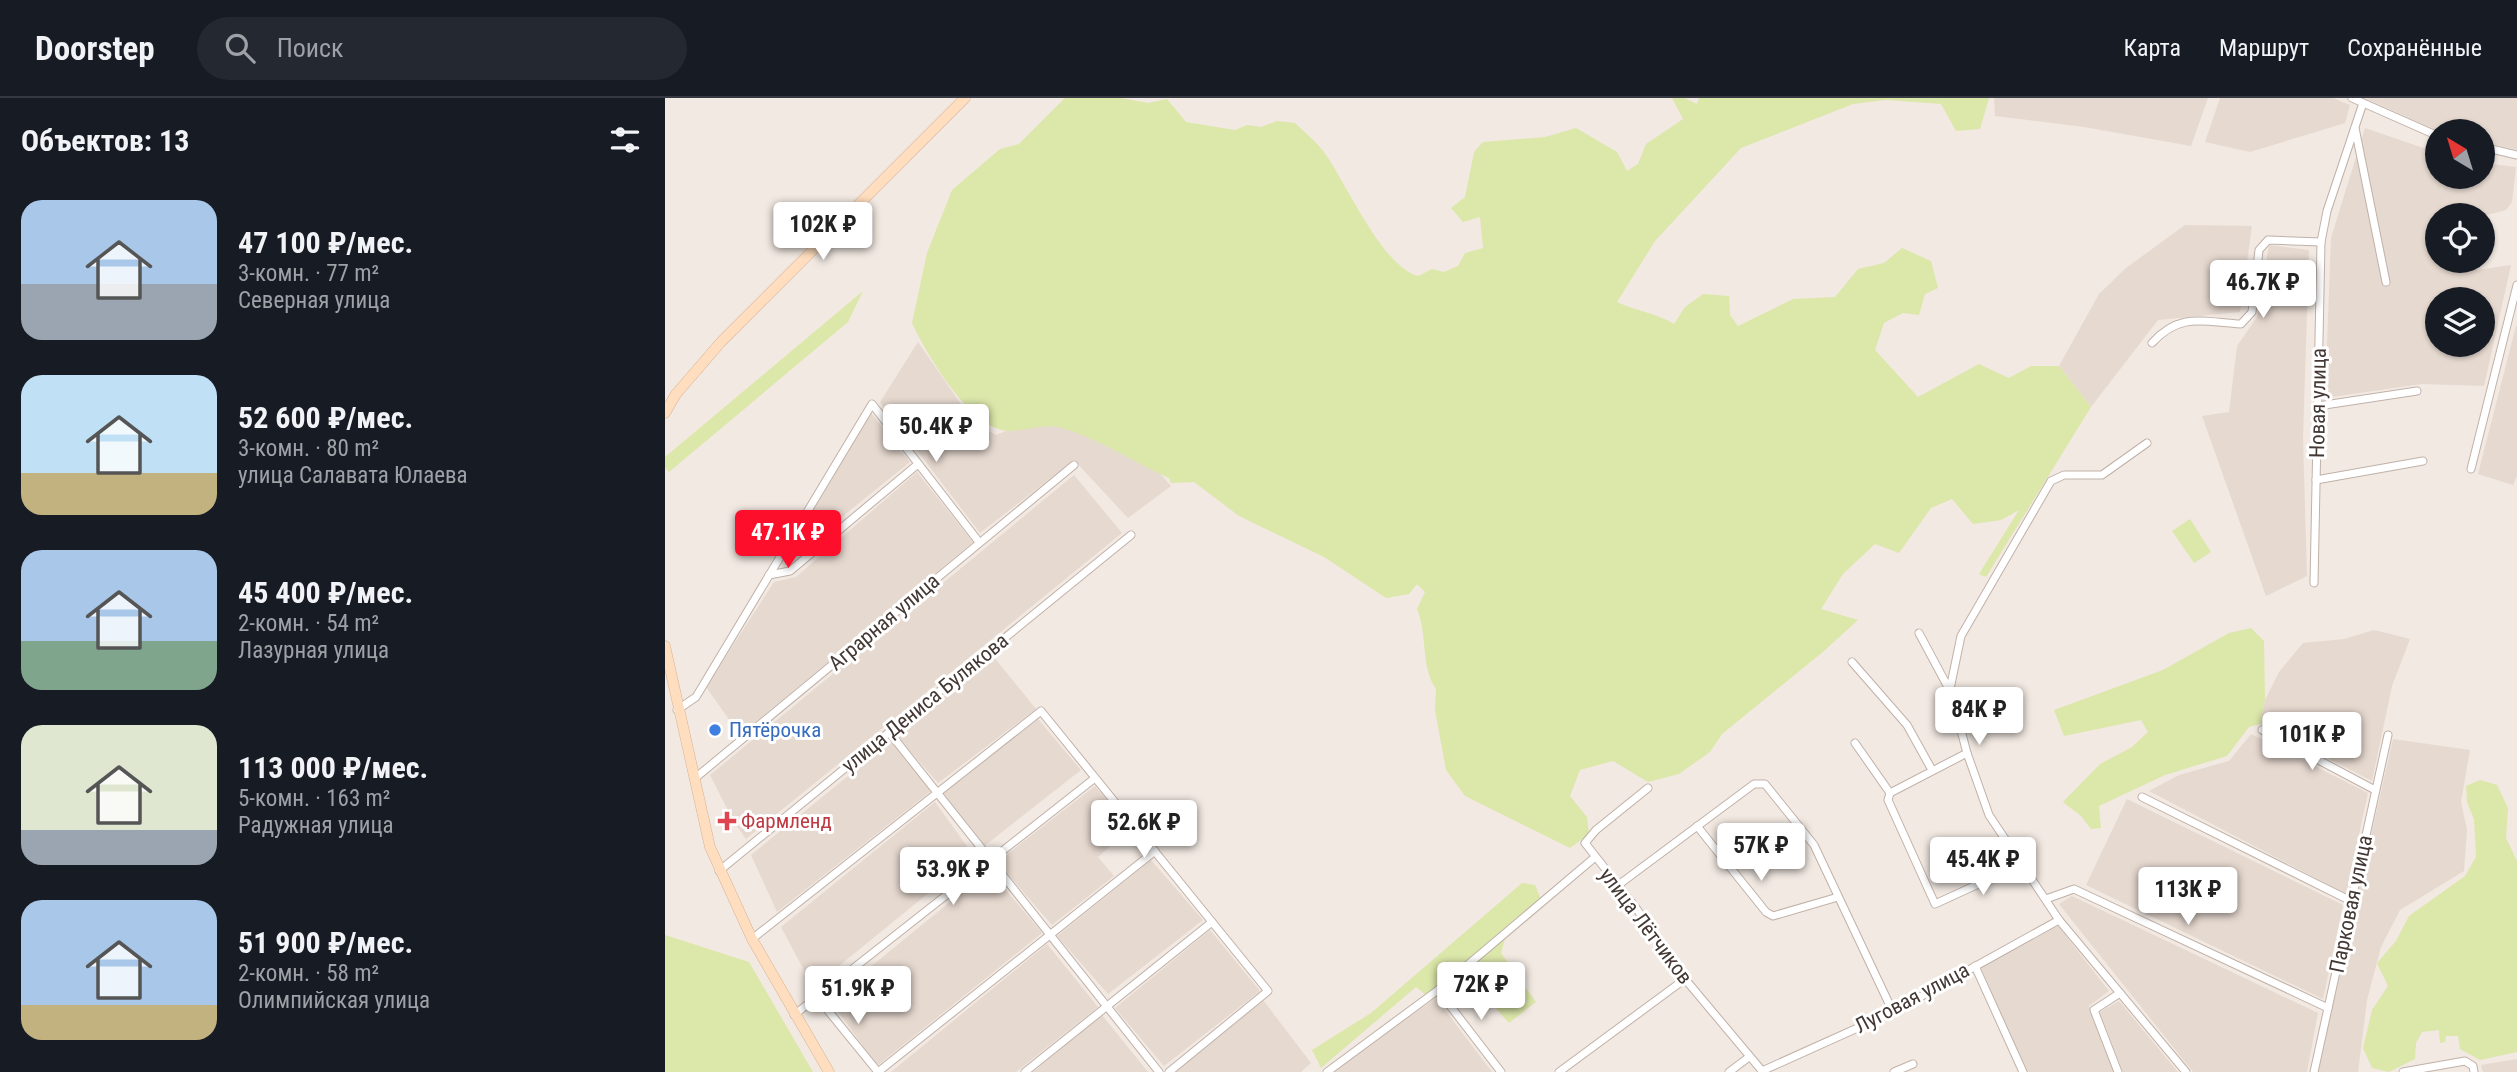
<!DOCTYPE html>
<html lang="ru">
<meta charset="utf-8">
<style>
:root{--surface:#171b24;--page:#242831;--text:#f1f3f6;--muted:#9ea1a6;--line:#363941;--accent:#fd0e2a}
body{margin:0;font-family:"Roboto Condensed",sans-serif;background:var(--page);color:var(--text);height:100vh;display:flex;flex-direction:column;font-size:26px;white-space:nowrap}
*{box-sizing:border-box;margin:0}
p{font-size:23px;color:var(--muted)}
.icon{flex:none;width:38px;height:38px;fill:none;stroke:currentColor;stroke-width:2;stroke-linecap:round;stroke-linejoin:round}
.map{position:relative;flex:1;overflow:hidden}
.details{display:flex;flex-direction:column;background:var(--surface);width:665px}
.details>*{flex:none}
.needle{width:46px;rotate:322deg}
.fabs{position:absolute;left:1760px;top:21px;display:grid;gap:14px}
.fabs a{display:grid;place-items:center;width:70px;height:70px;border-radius:50%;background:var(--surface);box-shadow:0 2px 5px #0004;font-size:35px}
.price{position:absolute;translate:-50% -60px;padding:0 16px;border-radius:7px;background:#fff;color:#222;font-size:23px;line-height:46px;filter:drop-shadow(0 2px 4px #0008)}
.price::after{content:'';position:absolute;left:50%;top:42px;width:21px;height:16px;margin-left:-10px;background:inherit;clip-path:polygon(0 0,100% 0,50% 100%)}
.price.active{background:var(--accent);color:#fff}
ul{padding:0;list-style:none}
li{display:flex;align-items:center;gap:21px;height:175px;padding:0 21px}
li span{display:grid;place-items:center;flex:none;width:196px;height:140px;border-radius:21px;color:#555}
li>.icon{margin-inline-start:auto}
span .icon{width:84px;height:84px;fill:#fffc;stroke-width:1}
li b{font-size:30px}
h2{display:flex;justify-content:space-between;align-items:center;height:84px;padding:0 21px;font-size:30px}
header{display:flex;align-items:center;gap:42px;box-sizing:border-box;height:98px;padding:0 35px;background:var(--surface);border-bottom:2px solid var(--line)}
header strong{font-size:33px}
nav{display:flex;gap:38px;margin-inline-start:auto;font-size:24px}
.search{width:490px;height:63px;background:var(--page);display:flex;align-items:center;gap:18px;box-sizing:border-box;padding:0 24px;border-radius:38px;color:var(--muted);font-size:26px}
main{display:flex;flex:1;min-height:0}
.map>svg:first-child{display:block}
</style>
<header>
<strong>Doorstep</strong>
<div class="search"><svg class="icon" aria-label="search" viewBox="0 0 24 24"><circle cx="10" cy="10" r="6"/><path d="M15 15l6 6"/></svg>Поиск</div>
<nav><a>Карта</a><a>Маршрут</a><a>Сохранённые</a></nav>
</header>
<main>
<section class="details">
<h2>Объектов: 13<svg class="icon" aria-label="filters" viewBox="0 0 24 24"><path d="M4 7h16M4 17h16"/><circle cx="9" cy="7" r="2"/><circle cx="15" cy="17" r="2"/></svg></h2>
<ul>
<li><span style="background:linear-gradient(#a9c7e8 60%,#9aa5b1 0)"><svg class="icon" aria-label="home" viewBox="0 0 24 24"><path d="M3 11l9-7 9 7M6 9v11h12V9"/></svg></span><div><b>47 100 ₽/мес.</b><p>3-комн. · 77 m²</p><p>Северная улица</p></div></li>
<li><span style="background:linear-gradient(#bfe0f5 70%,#c2b280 0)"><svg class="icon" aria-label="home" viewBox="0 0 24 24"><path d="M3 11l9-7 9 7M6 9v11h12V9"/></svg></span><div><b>52 600 ₽/мес.</b><p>3-комн. · 80 m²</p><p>улица Салавата Юлаева</p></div></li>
<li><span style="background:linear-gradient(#a9c7e8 65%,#7fa58c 0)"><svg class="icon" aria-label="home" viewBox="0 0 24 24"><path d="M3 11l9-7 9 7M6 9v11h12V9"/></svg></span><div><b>45 400 ₽/мес.</b><p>2-комн. · 54 m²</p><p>Лазурная улица</p></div></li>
<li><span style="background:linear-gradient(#dfe7d0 75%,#9aa5b1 0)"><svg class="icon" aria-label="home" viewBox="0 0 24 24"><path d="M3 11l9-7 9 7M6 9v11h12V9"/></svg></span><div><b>113 000 ₽/мес.</b><p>5-комн. · 163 m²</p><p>Радужная улица</p></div></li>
<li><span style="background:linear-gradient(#a9c7e8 75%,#c2b280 0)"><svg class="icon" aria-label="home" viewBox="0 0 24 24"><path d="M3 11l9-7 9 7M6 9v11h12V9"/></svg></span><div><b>51 900 ₽/мес.</b><p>2-комн. · 58 m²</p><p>Олимпийская улица</p></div></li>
</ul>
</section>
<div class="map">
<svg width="1852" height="974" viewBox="0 0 1852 974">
<rect width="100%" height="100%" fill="#f2e9e2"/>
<g fill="#e6d9d0" fill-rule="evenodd">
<polygon points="1329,0 1543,0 1526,48 1419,29 1330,18"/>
<polygon points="1555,0 1668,0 1685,7 1680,25 1585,54 1540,44"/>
<polygon points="1700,0 1852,0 1852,52 1818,44 1818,33 1768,31"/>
<path d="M 1700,30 L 1773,55 L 1773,79 L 1818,79 L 1818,65 L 1851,69 L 1847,104 L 1841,112 L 1818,118 L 1773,117 L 1773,163 L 1810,163 L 1812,172 L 1846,167 L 1819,288 L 1757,286 L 1660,300 L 1666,140 ZM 1773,201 L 1818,201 L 1818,247 L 1773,247 Z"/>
<polygon points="1520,127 1587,128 1575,214 1493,222 1426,309 1394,268 1434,196 1461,170"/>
<polygon points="1604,147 1644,152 1638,340 1642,478 1601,498 1537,318 1564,314 1572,248 1592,219"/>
<polygon points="1852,224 1852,378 1848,387 1813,376"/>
<polygon points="253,244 309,325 331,337 378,319 452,327 506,388 463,420 409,362 315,435 215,304"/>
<polygon points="206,315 245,364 147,443 138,430"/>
<polygon points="252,374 308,444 75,637 41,589 109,484 131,479"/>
<polygon points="409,377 457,435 81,741 69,724 45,677"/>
<polygon points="1709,532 1745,541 1727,588 1707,683 1595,626 1600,602 1614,574 1638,545 1679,541"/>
<polygon points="328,558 371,611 273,685 231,637"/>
<polygon points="373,621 416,672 318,749 278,695"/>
<polygon points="1586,636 1703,695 1681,796 1484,693 1514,677 1564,663"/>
<polygon points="1728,641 1805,652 1796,704 1802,732 1799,773 1735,812 1716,849 1702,902 1693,974 1652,974"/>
<polygon points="226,643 266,693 112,814 86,757"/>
<polygon points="430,688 466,730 433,759 449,778 387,827 332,764"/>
<polygon points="1462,701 1678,807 1658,901 1421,787"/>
<polygon points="270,704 309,758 148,889 116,829"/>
<polygon points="486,762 538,822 443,896 392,838"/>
<polygon points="324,772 377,835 212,968 165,902"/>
<polygon points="1407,798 1653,915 1642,974 1528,974 1394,806"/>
<polygon points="1393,828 1444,893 1424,908 1451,974 1361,974 1316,870"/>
<polygon points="545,832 595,893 499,968 450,910"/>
<polygon points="382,846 433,909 351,974 226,974"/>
<polygon points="771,900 827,974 669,974 703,947"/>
<polygon points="598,902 646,965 636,974 510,974"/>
<polygon points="1454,903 1513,974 1458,974 1435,914"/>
<polygon points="437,917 483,974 368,974"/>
<polygon points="1852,961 1852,974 1818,974 1816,967"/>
</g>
<g fill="#dce7aa">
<path d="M 400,0 L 456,0 L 483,5 L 502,1 L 521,24 L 570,32 L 582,27 L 596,29 L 612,23 L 630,25 C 640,35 653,45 661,57 C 682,87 717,168 753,178 L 767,171 L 779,174 L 793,168 L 800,155 L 818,150 L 815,119 L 798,124 L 786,110 L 800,99 L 809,54 L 818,44 L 880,39 L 911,30 L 952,54 L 962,73 L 973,66 L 981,46 L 1018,21 L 1007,0 L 1020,0 L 1032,6 L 1034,0 L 1324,0 L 1315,31 L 1291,33 L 1276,6 L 1221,2 L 1188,6 L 1076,50 L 990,143 L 952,204 C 971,213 991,215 1009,226 L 1020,209 L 1038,196 L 1064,198 L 1065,217 L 1073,228 L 1128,201 L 1170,199 L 1193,171 L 1219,165 L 1237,150 L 1266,163 L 1273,190 L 1260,196 L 1254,217 L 1238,215 L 1219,225 L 1210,252 L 1253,299 L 1314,266 L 1344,280 L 1366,268 L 1394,268 L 1426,309 L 1321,479 L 1314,476 L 1354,412 L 1336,422 L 1308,426 L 1287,401 L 1266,410 L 1234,455 L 1210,446 L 1178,476 L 1156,511 L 1193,522 L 1159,553 L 1057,636 L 1045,654 L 1014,676 L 983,684 L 948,663 L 915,672 L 905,698 L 922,719 L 924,736 L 905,750 L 800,698 L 781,672 L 770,612 L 771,591 C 755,568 763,536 752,511 L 760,494 L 752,486 L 744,496 L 721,500 L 659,459 L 574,418 L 529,384 L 506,385 L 504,380 C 468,364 435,341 397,330 C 381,325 361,333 344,333 C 306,332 262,257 247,225 L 262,155 L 287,92 L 335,51 L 354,46 Z"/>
<polygon points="198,193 183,224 4,374 0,369 0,359"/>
<polygon points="1525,421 1546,454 1529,465 1507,433"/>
<polygon points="1586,530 1599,543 1600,602 1595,626 1584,629 1562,658 1500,677 1434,708 1436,730 1426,731 1416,718 1398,704 1435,666 1467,649 1483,634 1476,622 1399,638 1389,612 1498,572 1564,535"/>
<polygon points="1815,682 1832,687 1843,710 1841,740 1852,763 1852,954 1815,962 1795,951 1793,938 1781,938 1780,944 1775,945 1774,932 1757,934 1751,945 1750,961 1724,974 1707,970 1698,950 1707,912 1723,888 1712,865 1731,843 1744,818 1800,778 1811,759 1809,721 1802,704 1801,688"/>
<polygon points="857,785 870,787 878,806 840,841 836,855 871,904 844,925 802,878 788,895 766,901 751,889 656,970 647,952 706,915"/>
<polygon points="0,837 84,864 148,974 0,974"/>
</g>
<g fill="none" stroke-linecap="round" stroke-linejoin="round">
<g stroke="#c0b1a8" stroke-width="9">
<g id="street">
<polyline points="1687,0 1773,38"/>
<polyline points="1690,30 1721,184"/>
<polyline points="1818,49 1852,57"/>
<path d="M 1487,245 C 1515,214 1538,224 1576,226 L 1587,214 L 1594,152 L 1603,142 L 1656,144"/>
<polyline points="1653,308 1752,293"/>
<polyline points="1482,345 1437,377 1399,377 1386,383 1296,538 1285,591 1302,655 1324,717 1394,822 1521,974"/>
<polyline points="1806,371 1852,187"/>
<polyline points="1651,382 1758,363"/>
<polyline points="104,477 125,473 253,366"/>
<polyline points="1649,485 1656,144 1662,113 1698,5"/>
<polyline points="1254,535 1284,591"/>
<polyline points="1187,564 1242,627 1267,672"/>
<polyline points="12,612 31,599 207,306 314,444"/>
<polyline points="1597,632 1710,692"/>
<polyline points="224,634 494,974"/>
<polyline points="1190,645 1225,695 1223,702 1270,806 1355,767"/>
<polyline points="29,681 409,367"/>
<polyline points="983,690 931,732 920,745 971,810 1020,881 1098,974"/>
<polyline points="1225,695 1302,655"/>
<polyline points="1477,699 1686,803"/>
<polyline points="1032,728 1101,814 1108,818 1173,799"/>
<polyline points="54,773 466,437"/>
<polyline points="952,788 1089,686 1100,686 1149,747 1228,914"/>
<polyline points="1381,801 1409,791 1663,910"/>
<polyline points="87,841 376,613 603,893 504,974"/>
<polyline points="1310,868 1358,974"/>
<polyline points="773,892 836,974"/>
<polyline points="152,899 213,974"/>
<polyline points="129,917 430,680"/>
<polyline points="1097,973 1228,914 1394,822"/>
<polyline points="213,974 490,753"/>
<polyline points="360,974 547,824"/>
<polyline points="662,974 773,892 929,760"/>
<polyline points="894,974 1020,881"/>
<polyline points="1064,974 1084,959"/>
<polyline points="1229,974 1248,966"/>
<polyline points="1453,974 1429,912 1455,895"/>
<polyline points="1649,974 1723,637"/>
<polyline points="1738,974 1800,963 1808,968 1809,974"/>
</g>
</g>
<g stroke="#d6b293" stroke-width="11">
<g id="secondary">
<polyline points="0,315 11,296 56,244 300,0"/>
<polyline points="0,548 45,749 87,841 164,974"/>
</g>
</g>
<use href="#street" stroke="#fff" stroke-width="7"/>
<use href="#secondary" stroke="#ffdebf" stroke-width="10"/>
</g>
<circle fill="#3f7fe0" stroke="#fff" stroke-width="2.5" cx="50" cy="632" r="7"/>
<path fill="#e0444e" stroke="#fff" stroke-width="2.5" d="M58.5 712.5h7v7h7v7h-7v7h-7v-7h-7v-7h7z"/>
<g text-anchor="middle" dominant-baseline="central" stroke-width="6" stroke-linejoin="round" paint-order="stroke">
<g font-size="21" fill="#433833" stroke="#fff">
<text transform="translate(1653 305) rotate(-89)">Новая улица</text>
<text transform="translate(219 524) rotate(-40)">Аграрная улица</text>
<text transform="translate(260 605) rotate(-39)">улица Дениса Булякова</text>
<text transform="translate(1686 806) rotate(-78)">Парковая улица</text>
<text transform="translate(981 828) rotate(53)">улица Лётчиков</text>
<text transform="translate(1247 900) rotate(-28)">Луговая улица</text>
</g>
<g font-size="21" fill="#366cbe" stroke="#fff" text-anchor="start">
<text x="64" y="632">Пятёрочка</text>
</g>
<g font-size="21" fill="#be3a42" stroke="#fff" text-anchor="start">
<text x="76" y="723">Фармленд</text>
</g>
</g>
</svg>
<div class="fabs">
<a><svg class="needle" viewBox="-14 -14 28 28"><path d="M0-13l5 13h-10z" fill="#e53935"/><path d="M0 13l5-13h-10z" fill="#9ea1a6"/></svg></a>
<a><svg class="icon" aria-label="locate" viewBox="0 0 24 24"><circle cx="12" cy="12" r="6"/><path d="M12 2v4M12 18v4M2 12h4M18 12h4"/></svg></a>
<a><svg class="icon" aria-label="layers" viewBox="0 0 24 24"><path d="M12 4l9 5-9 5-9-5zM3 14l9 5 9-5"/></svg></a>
</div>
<b class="price" style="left:158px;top:164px">102K ₽</b>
<b class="price" style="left:1598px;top:222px">46.7K ₽</b>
<b class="price" style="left:271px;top:366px">50.4K ₽</b>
<b class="price active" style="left:123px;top:472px">47.1K ₽</b>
<b class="price" style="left:1314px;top:649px">84K ₽</b>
<b class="price" style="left:1647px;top:674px">101K ₽</b>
<b class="price" style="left:479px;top:762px">52.6K ₽</b>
<b class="price" style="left:1096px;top:785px">57K ₽</b>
<b class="price" style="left:1318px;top:799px">45.4K ₽</b>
<b class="price" style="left:288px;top:809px">53.9K ₽</b>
<b class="price" style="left:1523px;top:829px">113K ₽</b>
<b class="price" style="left:816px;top:924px">72K ₽</b>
<b class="price" style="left:193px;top:928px">51.9K ₽</b>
</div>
</main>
